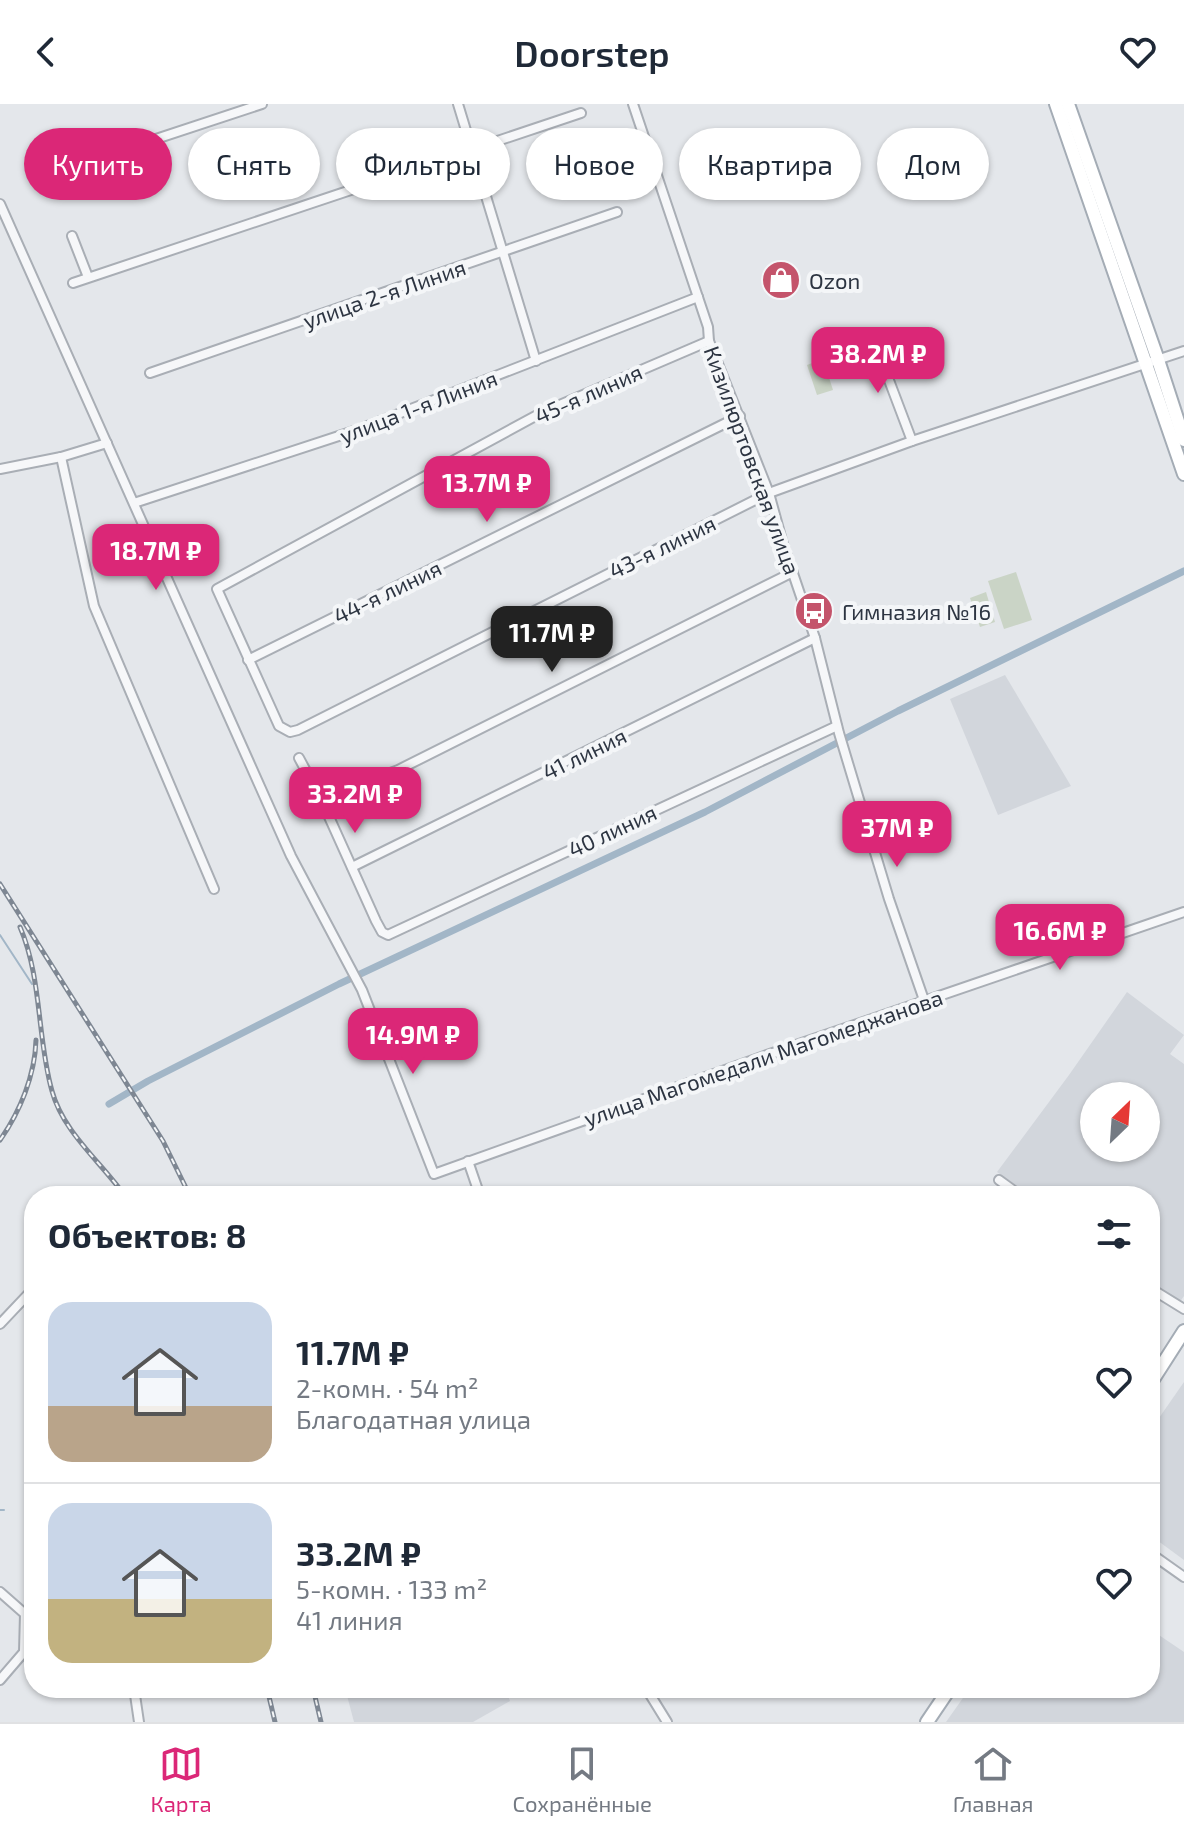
<!DOCTYPE html>
<html lang="ru">
<meta charset="utf-8">
<style>
:root{--surface:#fff;--page:#f6f6f7;--text:#1f2937;--muted:#747a83;--line:#e0e1e3;--accent:#db2777}
body{margin:0;font-family:"Exo 2",sans-serif;background:var(--page);color:var(--text);height:100vh;display:flex;flex-direction:column;font-size:30px;white-space:nowrap}
*{box-sizing:border-box;margin:0}
p{font-size:26px;color:var(--muted)}
.icon{flex:none;width:44px;height:44px;fill:none;stroke:currentColor;stroke-width:2;stroke-linecap:round;stroke-linejoin:round}
.map{position:relative;flex:1;overflow:hidden}
.drawer{position:absolute;left:24px;top:1082px;width:1136px;height:512px;display:flex;flex-direction:column;background:var(--surface);border-radius:32px;box-shadow:0 2px 6px #0004}
.drawer>*{flex:none}
.banner{position:absolute;left:24px;top:24px;width:1136px;height:72px;display:flex;gap:16px}
.needle{width:52px;rotate:25deg}
.fabs{position:absolute;left:1080px;top:978px;display:grid;gap:16px}
.fabs a{display:grid;place-items:center;width:80px;height:80px;border-radius:50%;background:var(--surface);box-shadow:0 2px 6px #0004;font-size:40px}
.price{position:absolute;translate:-50% -68px;padding:0 18px;border-radius:16px;background:var(--accent);color:#fff;font-size:26px;line-height:52px;filter:drop-shadow(0 2px 4px #0008)}
.price::after{content:'';position:absolute;left:50%;top:48px;width:24px;height:18px;margin-left:-12px;background:inherit;clip-path:polygon(0 0,100% 0,50% 100%)}
.price.current{background:#222;color:#fff}
ul{padding:0;list-style:none}
li{display:flex;align-items:center;gap:24px;height:200px;padding:0 24px}
li+li{border-top:2px solid var(--line)}
li span{display:grid;place-items:center;flex:none;width:224px;height:160px;border-radius:24px;color:#555}
li>.icon{margin-inline-start:auto}
span .icon{width:96px;height:96px;fill:#fffc;stroke-width:1}
li b{font-size:34px}
h2{display:flex;justify-content:space-between;align-items:center;height:96px;padding:0 24px;font-size:34px}
.chip{padding:0 28px;border-radius:36px;background:var(--surface);box-shadow:0 2px 6px #0004;font-size:28px;line-height:72px}
.chip.current{background:var(--accent);color:#fff}
header{display:flex;justify-content:space-between;align-items:center;height:104px;padding:0 24px;background:var(--surface);font-size:36px;font-weight:600}
.tab-bar{display:flex;justify-content:space-around;align-items:center;height:112px;border-top:2px solid var(--line);background:var(--surface);font-size:22px;color:var(--muted)}
.tab-bar a{display:grid;justify-items:center;gap:4px}
.tab-bar .current{color:var(--accent)}
.map>svg:first-child{display:block}
</style>
<header><svg class="icon" aria-label="back" viewBox="0 0 24 24"><path d="M15 5l-7 7 7 7"/></svg>Doorstep<svg class="icon" aria-label="heart" viewBox="0 0 24 24"><path d="M12 20l-8-8c-3-5 5-10 8-4 3-6 11-1 8 4z"/></svg></header>
<div class="map">
<svg width="1184" height="1618" viewBox="0 0 1184 1618">
<rect width="100%" height="100%" fill="#e4e7eb"/>
<g fill="#d2d6dc" fill-rule="evenodd">
<polygon points="1005,571 1071,682 998,711 950,595"/>
<path d="M 1127,888 L 1184,931 L 1170,950 L 1184,960 L 1184,1192 L 1179,1199 L 1150,1179 L 1150,1092 L 1032,1092 L 997,1068 L 1069,971 ZM 1094,992 L 1146,992 L 1146,1044 L 1094,1044 Z"/>
<polygon points="1184,1278 1184,1456 1150,1431 1150,1327"/>
<polygon points="1150,1525 1184,1548 1184,1618 946,1618 970,1584 1150,1584"/>
<polygon points="345,1584 505,1584 510,1597 473,1618 354,1618"/>
</g>
<g fill="#cad4c6">
<polygon points="823,255 833,286 817,291 807,261"/>
<polygon points="1016,468 1032,516 1004,525 988,477"/>
<polygon points="986,488 995,518 980,523 970,494"/>
</g>
<g fill="none" stroke-linecap="round" stroke-linejoin="round">
<g stroke="#a2b6c7" stroke-width="2">
<polyline points="0,831 32,880"/>
<polyline points="0,1406 4,1406"/>
</g>
<polyline stroke="#a2b6c7" stroke-width="7" points="109,1000 148,977 339,880 705,708 898,607 1184,467"/>
<g stroke="#a9aeb5" stroke-width="12">
<g id="minor">
<polyline points="458,0 536,257"/>
<polyline points="633,0 708,223 709,237 769,389 783,440 815,534 839,629 889,795 924,896"/>
<polyline points="71,63 262,0"/>
<polyline points="0,100 291,752 362,886 434,1070 767,951 1184,808"/>
<polyline points="72,132 88,173"/>
<polyline points="73,179 581,9"/>
<polyline points="873,234 912,337"/>
<polyline points="709,237 541,309 217,485 279,622 290,628 298,626 769,389 912,337 1184,247"/>
<polyline points="150,269 617,108"/>
<polyline points="61,353 94,502 214,785"/>
<polyline points="0,365 61,353 107,339"/>
<polyline points="134,399 357,326 698,193"/>
<polyline points="248,556 740,312"/>
<polyline points="299,654 321,695 376,817 382,828 388,831 837,622"/>
<polyline points="321,695 398,666 793,468"/>
<polyline points="352,763 815,534"/>
<polyline points="468,1057 480,1092"/>
<polyline points="999,1076 1021,1092"/>
<polyline points="1150,1184 1184,1205"/>
<polyline points="0,1220 34,1184"/>
<polyline points="1150,1449 1184,1473"/>
<polyline points="0,1488 25,1510 24,1548 0,1576"/>
<polyline points="134,1584 139,1618"/>
<polyline points="646,1584 667,1618"/>
</g>
</g>
<g stroke="#a4acb5" stroke-width="16">
<g id="primary">
<polyline points="1056,0 1184,370"/>
<polyline points="1068,0 1158,256 1184,336"/>
<polyline points="1150,1280 1184,1227"/>
<polyline points="927,1618 950,1584"/>
</g>
</g>
<use href="#minor" stroke="#f6f7f9" stroke-width="8"/>
<use href="#primary" stroke="#fff" stroke-width="12"/>
<g stroke="#7e8793" stroke-width="5">
<g id="rail">
<polyline points="0,780 163,1037 190,1092"/>
<path d="M 20,823 C 42,874 37,934 52,987 C 63,1028 101,1058 125,1092"/>
<path d="M 0,1036 C 20,1008 35,971 36,936"/>
<polyline points="267,1584 275,1618"/>
<polyline points="313,1584 321,1618"/>
</g>
</g>
<use href="#rail" stroke="#f4f6f8" stroke-width="2" stroke-dasharray="6" stroke-linecap="butt"/>
</g>
<defs>
<g id="shop-disc" transform="scale(2)"><circle r="9.5" fill="#c4546b" stroke="#f4f6f8"/><path d="M-5-2.5h2.3a2.7 3.5 0 0 1 5.4 0H5L5.5 6h-11ZM-1.5-2.5h3a1.5 2.3 0 0 0-3 0Z" fill="#fff"/></g>
<g id="bus-disc" transform="scale(2)"><circle r="9.5" fill="#c4546b" stroke="#f4f6f8"/><path d="M-5-6H5V4H4V6H2V4H-2V6H-4V4H-5ZM-3.5-4V0h7V-4ZM-3.5 1.2v1.5H-2V1.2ZM2 1.2v1.5H3.5V1.2Z" fill="#fff"/></g>
</defs>
<g fill-rule="evenodd">
<use href="#shop-disc" x="781" y="176"/>
<use href="#bus-disc" x="814" y="507"/>
</g>
<g text-anchor="middle" dominant-baseline="central" stroke-width="8" stroke-linejoin="round" paint-order="stroke">
<g font-size="22" fill="#2d3542" stroke="#f4f6f8" text-anchor="start">
<text x="809" y="176">Ozon</text>
<text x="842" y="507">Гимназия №16</text>
</g>
<g font-size="22" fill="#2d3542" stroke="#f4f6f8">
<text transform="translate(384 189) rotate(-19)">улица 2-я Линия</text>
<text transform="translate(588 289) rotate(-24)">45-я линия</text>
<text transform="translate(418 302) rotate(-21)">улица 1-я Линия</text>
<text transform="translate(753 356) rotate(70)">Кизилюртовская улица</text>
<text transform="translate(662 442) rotate(-26)">43-я линия</text>
<text transform="translate(387 487) rotate(-26)">44-я линия</text>
<text transform="translate(584 649) rotate(-26)">41 линия</text>
<text transform="translate(612 726) rotate(-25)">40 линия</text>
<text transform="translate(763 953) rotate(-19)">улица Магомедали Магомеджановa</text>
</g>
</g>
</svg>
<div class="fabs">
<a><svg class="needle" viewBox="-14 -14 28 28"><path d="M0-13l5 13h-10z" fill="#e53935"/><path d="M0 13l5-13h-10z" fill="#747a83"/></svg></a>
</div>
<b class="price" style="left:878px;top:291px">38.2M ₽</b>
<b class="price" style="left:487px;top:420px">13.7M ₽</b>
<b class="price" style="left:156px;top:488px">18.7M ₽</b>
<b class="price current" style="left:552px;top:570px">11.7M ₽</b>
<b class="price" style="left:355px;top:731px">33.2M ₽</b>
<b class="price" style="left:897px;top:765px">37M ₽</b>
<b class="price" style="left:1060px;top:868px">16.6M ₽</b>
<b class="price" style="left:413px;top:972px">14.9M ₽</b>
<div class="banner">
<a class="chip current">Купить</a>
<a class="chip">Снять</a>
<a class="chip">Фильтры</a>
<a class="chip">Новое</a>
<a class="chip">Квартира</a>
<a class="chip">Дом</a>
</div>
<section class="drawer">
<h2>Объектов: 8<svg class="icon" aria-label="filters" viewBox="0 0 24 24"><path d="M4 7h16M4 17h16"/><circle cx="9" cy="7" r="2"/><circle cx="15" cy="17" r="2"/></svg></h2>
<ul>
<li><span style="background:linear-gradient(#c9d6e8 65%,#b9a48a 0)"><svg class="icon" aria-label="home" viewBox="0 0 24 24"><path d="M3 11l9-7 9 7M6 9v11h12V9"/></svg></span><div><b>11.7M ₽</b><p>2-комн. · 54 m²</p><p>Благодатная улица</p></div><svg class="icon" aria-label="heart" viewBox="0 0 24 24"><path d="M12 20l-8-8c-3-5 5-10 8-4 3-6 11-1 8 4z"/></svg></li>
<li><span style="background:linear-gradient(#c9d6e8 60%,#c2b280 0)"><svg class="icon" aria-label="home" viewBox="0 0 24 24"><path d="M3 11l9-7 9 7M6 9v11h12V9"/></svg></span><div><b>33.2M ₽</b><p>5-комн. · 133 m²</p><p>41 линия</p></div><svg class="icon" aria-label="heart" viewBox="0 0 24 24"><path d="M12 20l-8-8c-3-5 5-10 8-4 3-6 11-1 8 4z"/></svg></li>
</ul>
</section>
</div>
<nav class="tab-bar">
<a class="current"><svg class="icon" aria-label="map" viewBox="0 0 24 24"><path d="M3 6l6-2 6 2 6-2v14l-6 2-6-2-6 2zM9 4v14M15 6v14"/></svg>Карта</a>
<a><svg class="icon" aria-label="saved" viewBox="0 0 24 24"><path d="M7 4h10v16l-5-4-5 4z"/></svg>Сохранённые</a>
<a><svg class="icon" aria-label="home" viewBox="0 0 24 24"><path d="M3 11l9-7 9 7M6 9v11h12V9"/></svg>Главная</a>
</nav>
